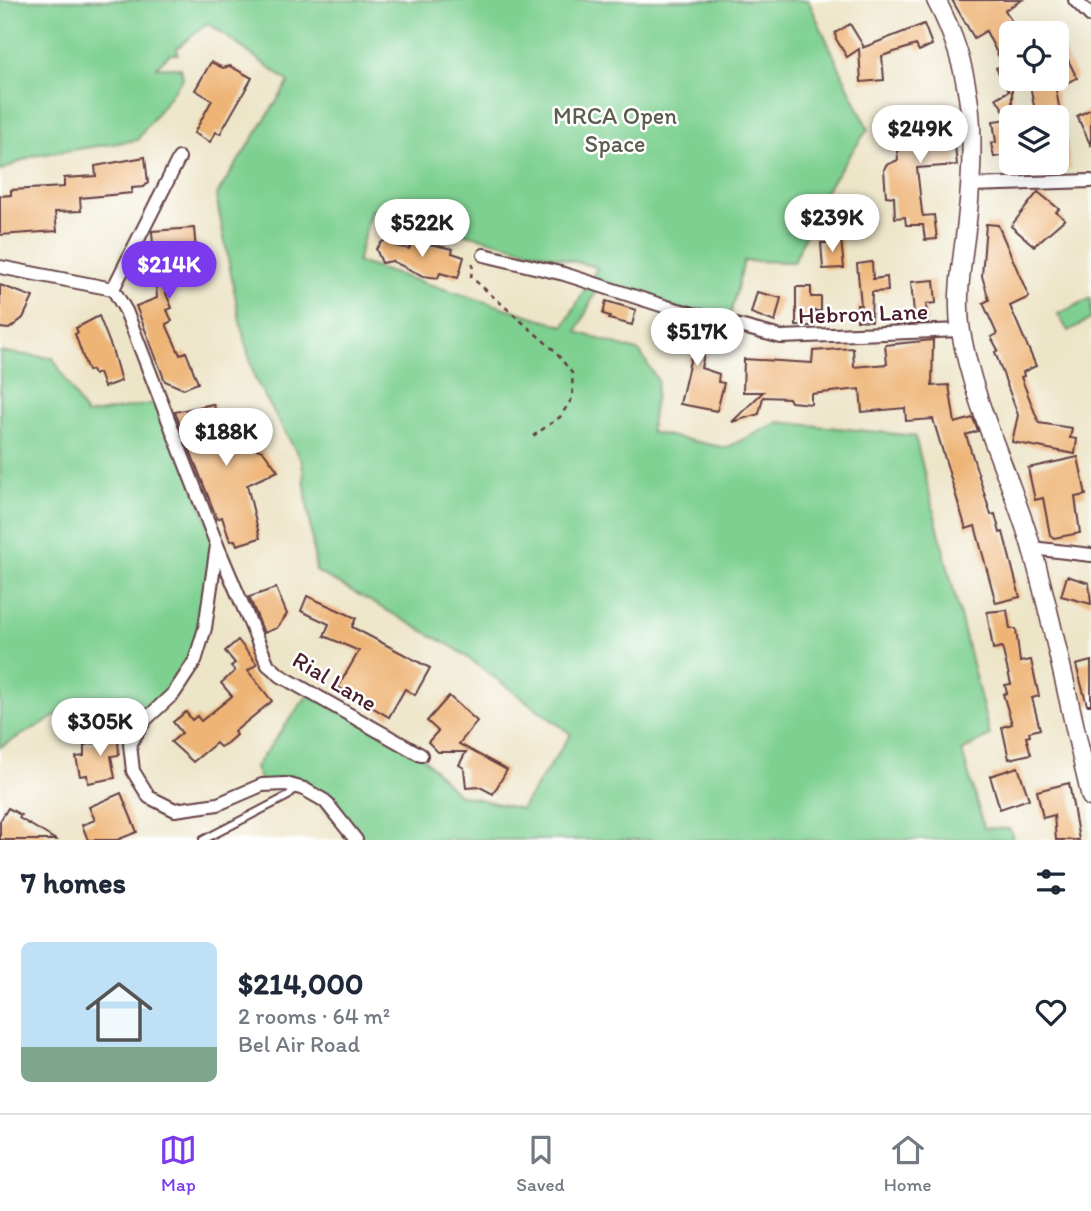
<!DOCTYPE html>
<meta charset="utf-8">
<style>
:root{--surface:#fff;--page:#f6f6f7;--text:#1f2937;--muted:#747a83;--line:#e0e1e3;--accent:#7c3aed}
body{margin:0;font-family:Itim,sans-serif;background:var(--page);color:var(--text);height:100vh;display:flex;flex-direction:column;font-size:26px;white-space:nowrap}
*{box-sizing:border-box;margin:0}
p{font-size:23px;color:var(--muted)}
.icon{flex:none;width:38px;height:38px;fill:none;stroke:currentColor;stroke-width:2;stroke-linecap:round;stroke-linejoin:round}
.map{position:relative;height:840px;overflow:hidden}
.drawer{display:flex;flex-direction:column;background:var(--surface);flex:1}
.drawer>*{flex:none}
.fabs{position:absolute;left:999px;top:21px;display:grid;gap:14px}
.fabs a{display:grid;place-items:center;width:70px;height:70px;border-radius:10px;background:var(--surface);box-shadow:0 7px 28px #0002;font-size:35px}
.price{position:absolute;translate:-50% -60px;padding:0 16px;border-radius:24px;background:#fff;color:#222;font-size:23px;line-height:46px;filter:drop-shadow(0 2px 4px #0008)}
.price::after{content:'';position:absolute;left:50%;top:42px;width:21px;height:16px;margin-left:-10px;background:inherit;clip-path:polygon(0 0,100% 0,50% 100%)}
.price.current{background:var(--accent);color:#fff}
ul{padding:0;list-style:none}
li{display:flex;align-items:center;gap:21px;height:175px;padding:0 21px}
li span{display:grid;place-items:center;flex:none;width:196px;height:140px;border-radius:10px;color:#555}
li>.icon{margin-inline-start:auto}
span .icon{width:84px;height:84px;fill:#fffc;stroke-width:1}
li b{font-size:30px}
h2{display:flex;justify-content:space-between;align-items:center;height:84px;padding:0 21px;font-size:30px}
.tabs{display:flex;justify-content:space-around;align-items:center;height:98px;border-top:2px solid var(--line);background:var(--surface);font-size:19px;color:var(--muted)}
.tabs a{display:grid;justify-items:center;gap:4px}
.tabs .current{color:var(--accent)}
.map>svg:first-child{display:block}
</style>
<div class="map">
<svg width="1091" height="840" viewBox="0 0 1091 840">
<rect width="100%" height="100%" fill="#fff"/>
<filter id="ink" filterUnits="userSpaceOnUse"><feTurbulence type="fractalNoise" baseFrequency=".0143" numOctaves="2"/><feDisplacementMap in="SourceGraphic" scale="14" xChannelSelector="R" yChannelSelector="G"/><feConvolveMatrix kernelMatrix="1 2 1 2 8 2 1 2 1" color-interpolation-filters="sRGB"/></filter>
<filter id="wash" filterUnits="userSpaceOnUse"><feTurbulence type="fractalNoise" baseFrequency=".00686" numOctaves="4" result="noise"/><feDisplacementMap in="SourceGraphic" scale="28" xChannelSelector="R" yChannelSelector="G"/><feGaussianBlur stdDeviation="1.57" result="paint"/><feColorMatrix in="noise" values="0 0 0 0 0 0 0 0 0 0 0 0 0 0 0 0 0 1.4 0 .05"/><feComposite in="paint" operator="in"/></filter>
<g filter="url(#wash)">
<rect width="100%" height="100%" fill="#ede5c8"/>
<g fill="#7ed091" stroke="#64785e" stroke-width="2" fill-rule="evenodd">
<path d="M 0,0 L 808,0 L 868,129 L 821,197 L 794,262 L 744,261 L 728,324 L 599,284 L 577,332 L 640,352 L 658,381 L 650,432 L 726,448 L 779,422 L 915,436 L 990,736 L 962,751 L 984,828 L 1010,829 L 1013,840 L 356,840 L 304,789 L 262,785 L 255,767 L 310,692 L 421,755 L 457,794 L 521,809 L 571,734 L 456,649 L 316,571 L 302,462 L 255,379 L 241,326 L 216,196 L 289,82 L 208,23 L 177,48 L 178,54 L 170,54 L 156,67 L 181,68 L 183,78 L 137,140 L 32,156 L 0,171 ZM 371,210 L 596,267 L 597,268 L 564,326 L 357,262 Z"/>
<polygon points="1091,298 1091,319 1068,331 1058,314"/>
<polygon points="0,352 53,358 86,415 161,402 217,545 195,661 145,720 92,696 0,747"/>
</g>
<g id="blocks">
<g fill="#eeb476">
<polygon points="952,0 1022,0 1005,10 1012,22 1012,154 994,157 991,143 996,142 993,121 1009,119 996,98 1009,91 996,68 1003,65 986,31 974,38"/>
<polygon points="850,24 864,47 862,48 924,24 932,45 919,51 916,45 882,56 884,80 861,82 859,49 847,57 836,39 835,33"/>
<polygon points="1057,38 1077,78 1062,85 1057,76"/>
<polygon points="211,62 223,68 230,66 252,78 220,134 216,132 210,142 194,133 212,100 195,90"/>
<polygon points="1029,79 1054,79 1061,117 1036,117"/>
<polygon points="946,108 947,122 959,121 960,134 954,135 957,165 917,168 922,212 923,216 934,215 937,239 925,240 923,225 906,225 905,217 895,218 894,197 886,196 884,170 886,165 898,160 895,130 923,128 921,110"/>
<polygon points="1091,109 1091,146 1077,116"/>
<polygon points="1064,128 1071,169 1057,171 1057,129"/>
<polygon points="145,157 148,183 144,187 132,188 132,193 80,198 81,211 55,212 57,231 0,235 0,196 11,195 11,190 64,187 64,178 96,176 95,166"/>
<polygon points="1038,192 1059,209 1056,212 1065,219 1034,246 1011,226"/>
<polygon points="856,211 860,228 842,231 839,214"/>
<polygon points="986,224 998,225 1029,297 1010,306 1036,366 1023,372 1024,376 1021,377 1039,423 1072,428 1070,438 1077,439 1075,454 1012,442 1018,415 995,352 998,350 991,337 997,334 983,303 989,300 982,276"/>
<polygon points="194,228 198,275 161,281 172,308 167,310 172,321 166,324 180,355 186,352 198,383 183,389 165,381 136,306 157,298 154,262 149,261 148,253 148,246 153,245 152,231"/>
<polygon points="390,238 395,246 409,249 414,241 453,249 452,253 464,257 458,278 440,273 438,278 423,276 392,261 382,263 376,249 382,242"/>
<polygon points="827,239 841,239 844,268 823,269 821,243 827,243"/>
<polygon points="872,262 873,279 887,277 888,291 872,292 871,321 857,320 857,305 861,305 857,264"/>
<polygon points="934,280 936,303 926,304 928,323 915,323 911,282"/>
<polygon points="0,285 33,297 23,318 9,329 0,328"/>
<polygon points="796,287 811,287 811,297 821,297 821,311 814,311 814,326 796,326"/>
<polygon points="757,292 781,298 775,322 751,313"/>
<polygon points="606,301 636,310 632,325 609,319 610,316 603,314"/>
<polygon points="99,316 112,349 121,381 104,387 99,373 94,375 92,370 88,371 75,334 78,333 76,328"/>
<polygon points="672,317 694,323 692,329 709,333 701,368 719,374 718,382 724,383 717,411 680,404 693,348 692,345 667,338"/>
<polygon points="933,340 932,386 949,385 955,423 973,418 978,431 966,435 991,515 995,514 1000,533 1003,532 1020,597 996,603 975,526 966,529 933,419 906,421 905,408 862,412 860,389 811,394 811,404 791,402 789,398 763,397 759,414 732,422 763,392 743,392 744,359 812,363 813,351 853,348 854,367 887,364 885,345"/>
<polygon points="213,404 221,422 226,419 252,442 255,448 264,452 278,471 247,485 260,538 237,545 235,540 230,541 222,517 217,519 175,412"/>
<polygon points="1078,457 1086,495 1075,497 1080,533 1054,538 1050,535 1043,498 1035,500 1028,468"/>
<polygon points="1067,576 1089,583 1091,604 1061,596"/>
<polygon points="276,588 287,614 277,628 264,633 249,597"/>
<polygon points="307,596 356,618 352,627 430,668 415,695 405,689 389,717 338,687 359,651 324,636 329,624 301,611"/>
<polygon points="1007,610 1010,629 1016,629 1020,662 1031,660 1039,696 1032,698 1040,729 1029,732 1030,736 1026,737 1031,754 1009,759 1002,727 1012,724 1003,694 1007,693 1005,685 1011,684 1002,647 993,649 987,612"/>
<polygon points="238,640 257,664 248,671 272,701 234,732 236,735 227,743 220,747 216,743 193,762 171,742 182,733 173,722 186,712 192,720 197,716 201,721 232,696 221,683 235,671 231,666 235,663 225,651"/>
<polygon points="1091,661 1091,705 1087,705 1076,665"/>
<polygon points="449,696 477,721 459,744 507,770 493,794 480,787 466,788 464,768 459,765 466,752 438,752 428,742 438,731 427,721"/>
<polygon points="117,727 119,755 111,756 115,778 88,783 87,775 80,776 76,757 84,756 84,745 100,742 99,737"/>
<polygon points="1018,767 1029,799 1000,809 990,776"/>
<polygon points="1069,783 1079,840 1056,840 1054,815 1043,818 1037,791"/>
<polygon points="121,793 137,832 117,840 88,840 82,825 95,820 89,807"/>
<polygon points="8,808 21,815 19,818 56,840 0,840 0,821"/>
</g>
</g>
</g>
<g filter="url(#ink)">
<use href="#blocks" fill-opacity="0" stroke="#623d43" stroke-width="2"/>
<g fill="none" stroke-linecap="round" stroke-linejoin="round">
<g stroke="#623d43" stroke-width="10">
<polyline id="lane" points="203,840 288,796 296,787"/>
</g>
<g stroke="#623d43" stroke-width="16">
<g id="street">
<polyline points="1075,0 1091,16"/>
<polyline points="971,185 1091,181"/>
<polyline points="484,255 564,274 667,307 781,337 961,330"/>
<polyline points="0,267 113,289 126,311 217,545 205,628 195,661 174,693 145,720 130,744 133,771 149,797 175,810 218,804 262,785 286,784 304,789 325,801 356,840"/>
<polyline points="113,289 179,158"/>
<polyline points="217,545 268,665 281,676 421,755"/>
<polyline points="1032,548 1091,555"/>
</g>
</g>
<g stroke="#623d43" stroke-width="21">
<path id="secondary" d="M 936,0 C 975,73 976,141 967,221 C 963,258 955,296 961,332 C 974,407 1011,476 1032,549 C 1055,630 1071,715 1091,797"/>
</g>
<polyline stroke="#623d43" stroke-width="2.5" stroke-dasharray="5 5" stroke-linecap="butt" points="473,263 471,277 554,350 572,373 573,397 560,417 533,436"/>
<use href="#lane" stroke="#fff" stroke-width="6"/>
<use href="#street" stroke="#fff" stroke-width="12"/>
<use href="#secondary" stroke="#fff" stroke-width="18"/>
</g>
</g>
<g text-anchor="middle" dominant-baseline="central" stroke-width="5" stroke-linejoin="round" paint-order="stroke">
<g font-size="24" fill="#5c5d4f" stroke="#fff">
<text x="615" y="115">MRCA Open<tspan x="615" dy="28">Space</tspan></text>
</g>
<g font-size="24" fill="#4a1f2b" stroke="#fff">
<text transform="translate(863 313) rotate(-2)">Hebron Lane</text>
<text transform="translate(335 681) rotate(31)">Rial Lane</text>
</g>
</g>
</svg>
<div class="fabs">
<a><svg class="icon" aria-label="locate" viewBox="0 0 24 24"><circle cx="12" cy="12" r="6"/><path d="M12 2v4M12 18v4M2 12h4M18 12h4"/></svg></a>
<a><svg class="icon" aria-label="layers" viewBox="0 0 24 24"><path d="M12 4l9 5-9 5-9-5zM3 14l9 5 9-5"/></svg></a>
</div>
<b class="price" style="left:920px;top:165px">$249K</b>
<b class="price" style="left:832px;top:254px">$239K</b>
<b class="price" style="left:422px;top:259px">$522K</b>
<b class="price current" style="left:169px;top:301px">$214K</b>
<b class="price" style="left:697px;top:368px">$517K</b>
<b class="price" style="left:226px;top:468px">$188K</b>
<b class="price" style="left:100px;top:758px">$305K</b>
</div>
<section class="drawer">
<h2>7 homes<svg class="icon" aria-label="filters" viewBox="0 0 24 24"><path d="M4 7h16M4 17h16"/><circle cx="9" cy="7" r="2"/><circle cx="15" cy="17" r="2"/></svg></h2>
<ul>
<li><span style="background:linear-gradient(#bfe0f5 75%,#7fa58c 0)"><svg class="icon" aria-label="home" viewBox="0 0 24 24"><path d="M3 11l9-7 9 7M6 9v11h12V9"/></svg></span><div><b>$214,000</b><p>2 rooms · 64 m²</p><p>Bel Air Road</p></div><svg class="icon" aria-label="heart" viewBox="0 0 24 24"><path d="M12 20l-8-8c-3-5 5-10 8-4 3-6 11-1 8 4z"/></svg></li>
</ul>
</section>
<nav class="tabs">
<a class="current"><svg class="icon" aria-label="map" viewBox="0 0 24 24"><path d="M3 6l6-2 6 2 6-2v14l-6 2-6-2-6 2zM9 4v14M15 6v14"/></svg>Map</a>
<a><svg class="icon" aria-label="saved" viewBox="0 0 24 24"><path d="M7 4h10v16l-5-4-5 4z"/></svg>Saved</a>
<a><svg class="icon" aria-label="home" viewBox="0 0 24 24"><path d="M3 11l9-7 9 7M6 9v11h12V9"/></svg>Home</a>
</nav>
